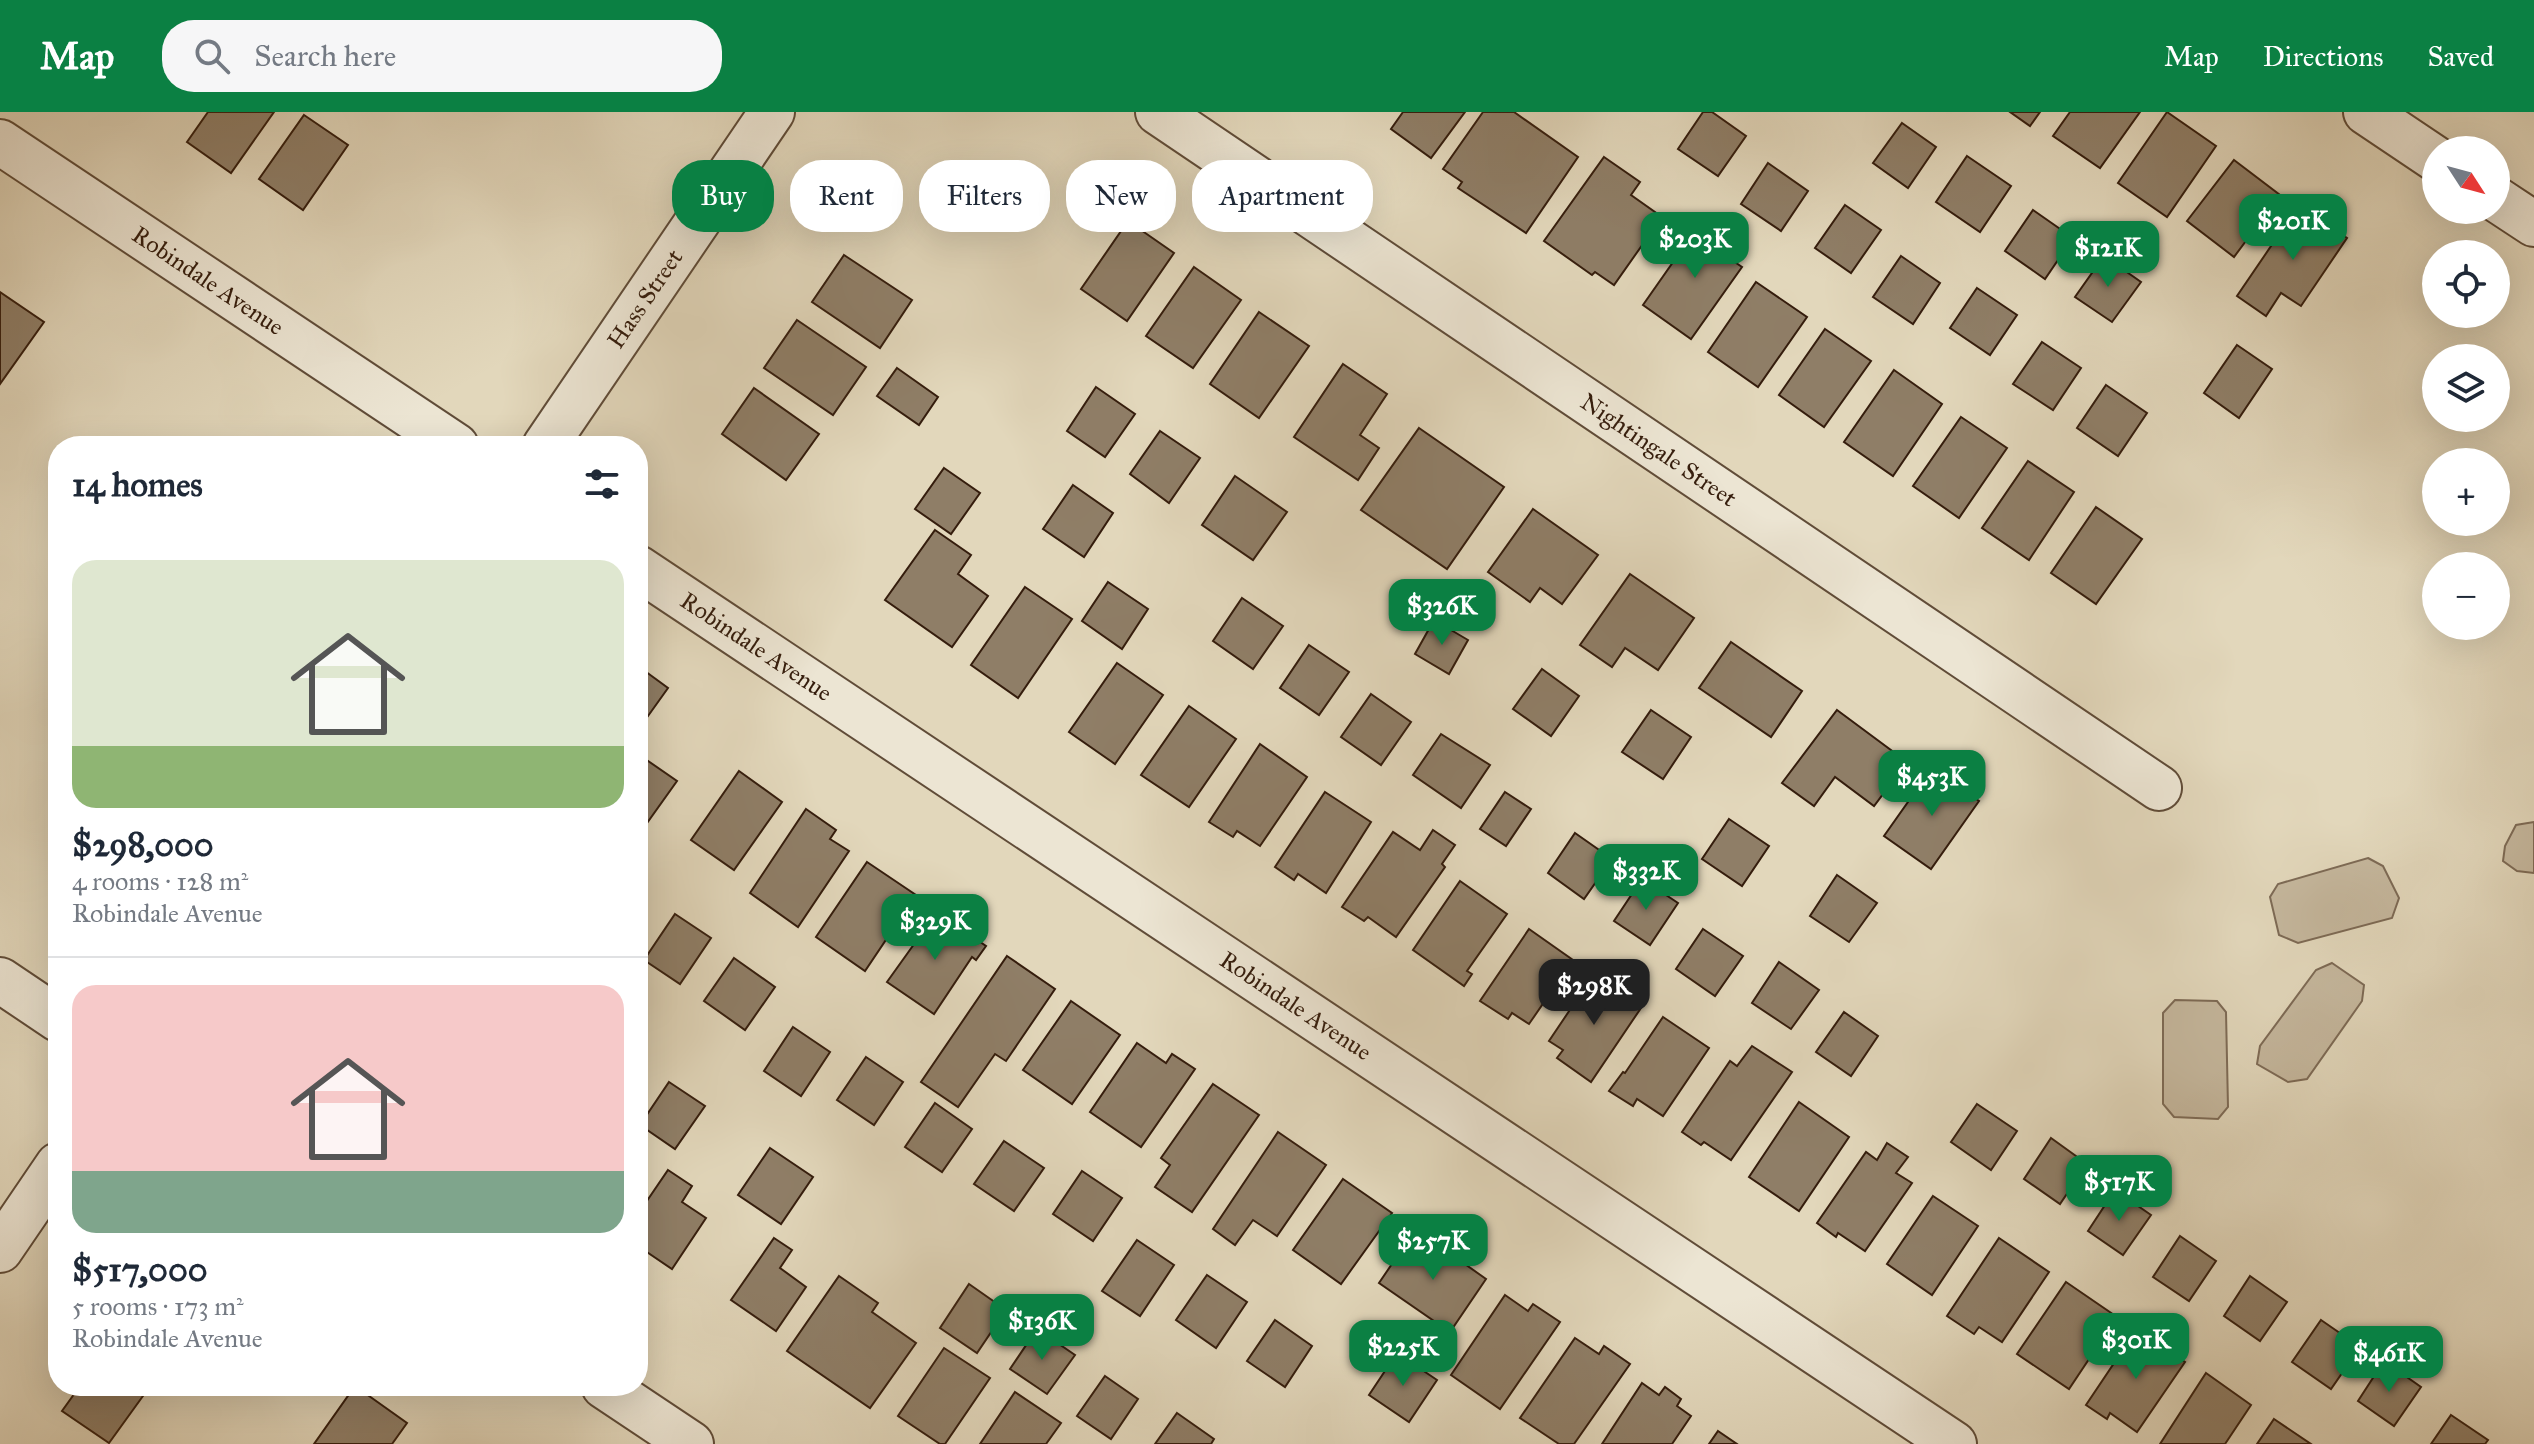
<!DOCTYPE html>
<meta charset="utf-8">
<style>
:root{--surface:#fff;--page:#f6f6f7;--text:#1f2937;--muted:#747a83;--line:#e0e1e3;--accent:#0b8043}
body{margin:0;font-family:"IM FELL Great Primer",serif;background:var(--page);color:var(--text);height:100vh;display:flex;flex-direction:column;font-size:30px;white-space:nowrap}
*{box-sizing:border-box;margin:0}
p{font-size:26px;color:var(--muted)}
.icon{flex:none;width:44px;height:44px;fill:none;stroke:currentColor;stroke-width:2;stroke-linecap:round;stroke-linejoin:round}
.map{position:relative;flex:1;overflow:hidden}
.details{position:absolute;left:48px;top:324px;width:600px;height:960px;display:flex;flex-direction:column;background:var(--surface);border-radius:32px;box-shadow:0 8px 32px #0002}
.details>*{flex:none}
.banner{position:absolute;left:672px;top:48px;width:760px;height:72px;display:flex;gap:16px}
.needle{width:52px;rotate:126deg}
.controls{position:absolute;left:2422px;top:24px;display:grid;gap:16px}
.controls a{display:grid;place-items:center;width:88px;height:88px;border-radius:50%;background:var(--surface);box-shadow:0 8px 32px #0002;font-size:40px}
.price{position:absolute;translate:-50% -68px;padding:0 18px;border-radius:16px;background:var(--accent);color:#fff;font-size:26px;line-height:52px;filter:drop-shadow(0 2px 4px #0008)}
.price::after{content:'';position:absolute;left:50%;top:48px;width:24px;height:18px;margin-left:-12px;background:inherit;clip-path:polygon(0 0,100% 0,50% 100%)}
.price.selected{background:#222;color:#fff}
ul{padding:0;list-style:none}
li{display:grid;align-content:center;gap:16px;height:424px;padding:0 24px}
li+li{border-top:2px solid var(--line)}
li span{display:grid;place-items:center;height:248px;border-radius:24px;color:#555}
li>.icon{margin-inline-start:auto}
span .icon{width:144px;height:144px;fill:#fffc;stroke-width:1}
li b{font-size:34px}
h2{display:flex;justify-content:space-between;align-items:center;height:96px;padding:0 24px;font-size:34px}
.pill{padding:0 28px;border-radius:32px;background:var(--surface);box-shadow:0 8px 32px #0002;font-size:28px;line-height:72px}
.pill.selected{background:var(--accent);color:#fff}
header{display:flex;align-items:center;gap:48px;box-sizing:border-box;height:112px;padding:0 40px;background:var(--accent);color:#fff}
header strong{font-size:38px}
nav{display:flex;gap:44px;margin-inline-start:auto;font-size:28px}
.search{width:560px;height:72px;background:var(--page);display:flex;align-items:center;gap:20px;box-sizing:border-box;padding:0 28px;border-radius:32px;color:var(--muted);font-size:30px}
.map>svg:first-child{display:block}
</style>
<header>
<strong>Map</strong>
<div class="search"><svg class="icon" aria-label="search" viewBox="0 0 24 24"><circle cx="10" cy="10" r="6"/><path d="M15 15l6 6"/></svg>Search here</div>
<nav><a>Map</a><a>Directions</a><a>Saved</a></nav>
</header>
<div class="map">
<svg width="2534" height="1332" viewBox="0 0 2534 1332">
<rect width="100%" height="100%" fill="#e2d7bb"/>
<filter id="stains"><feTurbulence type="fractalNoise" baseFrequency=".0025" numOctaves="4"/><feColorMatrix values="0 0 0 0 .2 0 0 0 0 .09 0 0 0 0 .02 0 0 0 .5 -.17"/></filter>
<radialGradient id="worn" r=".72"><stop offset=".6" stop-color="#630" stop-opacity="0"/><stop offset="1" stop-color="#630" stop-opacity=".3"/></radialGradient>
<g fill="#c5b79d" stroke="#7d6a55" stroke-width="2">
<polygon points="2534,710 2534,761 2517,759 2503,749 2505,734 2516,713"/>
<polygon points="2368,746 2383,754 2399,786 2392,806 2298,831 2279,823 2270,785 2278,772"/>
<polygon points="2332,851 2364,873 2362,889 2307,967 2288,970 2257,952 2260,934 2316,858"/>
<polygon points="2175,888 2217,889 2226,900 2228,995 2218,1007 2174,1005 2163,992 2163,901"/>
</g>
<g fill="#8f7e67" stroke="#351d0d" stroke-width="2">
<polygon points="208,0 274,0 231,61 187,30"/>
<polygon points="1403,0 1465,0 1431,46 1391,17"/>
<polygon points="1483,0 1514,0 1578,45 1526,121 1458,76 1462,70 1443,57"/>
<polygon points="1703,0 1712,0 1746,24 1718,64 1678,37"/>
<polygon points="2010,0 2040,0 2030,14"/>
<polygon points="2070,0 2140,0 2100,56 2053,24"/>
<polygon points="2167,0 2216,34 2167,105 2118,71"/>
<polygon points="304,3 348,33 303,98 259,67"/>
<polygon points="1902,11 1936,35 1908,76 1873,51"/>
<polygon points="1967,44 2011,74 1980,120 1936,90"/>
<polygon points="1604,45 1640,70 1631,83 1662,105 1614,173 1595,160 1592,163 1544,129"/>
<polygon points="2234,48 2280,83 2234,145 2187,109"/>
<polygon points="1768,51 1808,79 1781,119 1741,92"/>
<polygon points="1845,93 1881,118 1851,161 1815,136"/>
<polygon points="2299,93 2347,126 2301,194 2281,181 2266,204 2237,184"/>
<polygon points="2033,98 2073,126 2045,167 2005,139"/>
<polygon points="1706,103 1732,121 1720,140 1742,155 1691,227 1643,193"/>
<polygon points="1128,109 1174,141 1127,209 1081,177"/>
<polygon points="844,143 912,188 880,236 812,190"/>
<polygon points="1901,144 1940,171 1913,212 1873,185"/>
<polygon points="2104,144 2141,170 2112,210 2075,185"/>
<polygon points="1194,155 1241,188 1193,256 1146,224"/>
<polygon points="1756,170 1807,205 1758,275 1708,240"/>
<polygon points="1977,176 2017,203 1990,243 1950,216"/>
<polygon points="0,180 44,210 0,272"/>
<polygon points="1259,200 1309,234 1259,306 1210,272"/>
<polygon points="797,208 866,255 833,303 764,256"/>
<polygon points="1825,217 1871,249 1824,315 1779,283"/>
<polygon points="2042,230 2081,256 2053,298 2013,272"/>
<polygon points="2237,233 2272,257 2239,306 2204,281"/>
<polygon points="1343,252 1387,282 1360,323 1379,336 1358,368 1294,325"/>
<polygon points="897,256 938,285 919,313 877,284"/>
<polygon points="1894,258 1942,292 1893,364 1844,330"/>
<polygon points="2106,273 2147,301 2118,344 2077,316"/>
<polygon points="1096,275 1135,302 1105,345 1067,319"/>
<polygon points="754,276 819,322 786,368 722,322"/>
<polygon points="1961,305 2007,336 1959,406 1913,374"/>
<polygon points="1419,316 1504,375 1447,457 1361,398"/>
<polygon points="1160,319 1200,346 1169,391 1130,362"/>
<polygon points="2028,349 2074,380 2029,448 1982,416"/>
<polygon points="944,356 980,381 951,422 915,397"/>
<polygon points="1235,364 1287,400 1253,448 1202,413"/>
<polygon points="1073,373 1113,401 1084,445 1043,417"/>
<polygon points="2096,395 2142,427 2096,492 2051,461"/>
<polygon points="1533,397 1598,443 1562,492 1540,476 1530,490 1488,460"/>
<polygon points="935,418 971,443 958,462 988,484 952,535 885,488"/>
<polygon points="1630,462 1694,506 1658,558 1625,536 1612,555 1580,533"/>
<polygon points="1108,470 1148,497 1122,537 1082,509"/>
<polygon points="1025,475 1072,507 1018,586 971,553"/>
<polygon points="1242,486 1283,514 1253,557 1213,529"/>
<polygon points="1434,508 1468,528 1449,562 1415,542"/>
<polygon points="1731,530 1802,579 1771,625 1699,576"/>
<polygon points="1309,533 1349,560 1319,603 1280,576"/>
<polygon points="1117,551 1163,583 1115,652 1069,620"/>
<polygon points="638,554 668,576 638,618"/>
<polygon points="1542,557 1579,584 1551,624 1513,597"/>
<polygon points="1371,582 1411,610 1381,653 1341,625"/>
<polygon points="1189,594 1236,627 1189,695 1141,663"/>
<polygon points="1651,598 1691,625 1663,667 1622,640"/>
<polygon points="1837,598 1907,650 1874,694 1835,665 1814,694 1782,671"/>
<polygon points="1441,622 1490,653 1461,696 1413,663"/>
<polygon points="1260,632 1307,665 1260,734 1237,719 1233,725 1209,710"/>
<polygon points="638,642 677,669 647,711 638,704"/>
<polygon points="1932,656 1979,689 1931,757 1884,724"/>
<polygon points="739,659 782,690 734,758 691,728"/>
<polygon points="1325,680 1371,710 1326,781 1298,762 1294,768 1275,755"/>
<polygon points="1505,680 1531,697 1506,734 1480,717"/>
<polygon points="806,697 836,718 830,727 849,739 798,815 750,781"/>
<polygon points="1729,707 1769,734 1742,774 1702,747"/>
<polygon points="1433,718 1455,733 1442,752 1445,755 1396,825 1368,805 1364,809 1342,795 1393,720 1420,738"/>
<polygon points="1575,721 1612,747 1584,787 1548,761"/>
<polygon points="867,750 916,783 865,859 816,825"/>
<polygon points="1837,763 1877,791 1849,830 1810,804"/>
<polygon points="1642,767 1678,791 1650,833 1614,809"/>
<polygon points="1460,769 1507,802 1467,859 1472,862 1464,874 1413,838"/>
<polygon points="932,797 986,834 976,848 972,845 934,902 887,870 927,814 923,811"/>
<polygon points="675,802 711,826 680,872 644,848"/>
<polygon points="1529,817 1573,848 1529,912 1512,901 1508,907 1480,889"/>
<polygon points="1703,817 1743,844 1715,884 1676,857"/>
<polygon points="1007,844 1055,877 1006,949 995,942 958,995 921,970"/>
<polygon points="734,846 775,875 745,918 704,889"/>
<polygon points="1779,850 1819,878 1791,917 1752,891"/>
<polygon points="1594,862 1643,893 1591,970 1557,946 1563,938 1549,929"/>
<polygon points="1071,889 1120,923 1072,992 1023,958"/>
<polygon points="1844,900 1878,924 1851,964 1816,940"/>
<polygon points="1663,905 1709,936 1663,1004 1637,987 1633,994 1609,979 1623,960 1625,961"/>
<polygon points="793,915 830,940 801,984 764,959"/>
<polygon points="1137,931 1166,951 1172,942 1195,957 1141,1035 1090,1000"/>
<polygon points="1752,934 1792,960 1731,1048 1704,1030 1701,1033 1682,1020 1730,949 1737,954"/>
<polygon points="866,945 903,970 874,1013 837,988"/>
<polygon points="669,970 705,994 675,1037 640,1013"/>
<polygon points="1213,972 1259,1003 1192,1100 1155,1075 1170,1053 1161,1046"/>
<polygon points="1799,990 1849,1025 1799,1099 1749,1065"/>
<polygon points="935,991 972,1017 942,1060 905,1035"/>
<polygon points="1977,992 2017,1019 1991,1058 1951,1030"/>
<polygon points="1278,1020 1326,1053 1277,1124 1253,1108 1235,1133 1213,1117"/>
<polygon points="2051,1026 2087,1052 2060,1092 2024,1067"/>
<polygon points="1004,1029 1044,1056 1014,1099 974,1072"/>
<polygon points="1887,1031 1908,1045 1896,1061 1912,1071 1865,1139 1838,1121 1836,1125 1817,1111 1866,1040 1877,1048"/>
<polygon points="770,1036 813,1065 781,1112 738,1083"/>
<polygon points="668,1058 692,1074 682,1090 706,1106 672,1157 638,1134 638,1102"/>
<polygon points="1082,1059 1122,1086 1093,1129 1053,1102"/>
<polygon points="1343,1067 1392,1101 1341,1172 1293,1138"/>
<polygon points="2115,1078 2151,1103 2123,1143 2088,1119"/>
<polygon points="1933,1084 1978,1114 1932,1183 1887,1152"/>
<polygon points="1413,1121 1445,1143 1448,1140 1486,1167 1450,1220 1379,1171"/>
<polygon points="2180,1124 2216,1149 2189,1189 2153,1165"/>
<polygon points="774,1126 792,1138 780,1156 806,1175 776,1219 731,1188"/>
<polygon points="1999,1126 2049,1160 2002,1230 1979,1215 1974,1222 1947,1204"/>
<polygon points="1137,1128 1174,1153 1140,1204 1102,1179"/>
<polygon points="1207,1163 1247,1190 1216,1236 1176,1208"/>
<polygon points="839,1164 878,1191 872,1200 916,1231 870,1296 787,1239"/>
<polygon points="2250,1164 2287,1190 2260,1229 2224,1204"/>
<polygon points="2066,1170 2117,1205 2069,1277 2017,1242"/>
<polygon points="969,1172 1006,1198 977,1241 940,1216"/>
<polygon points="1505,1183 1528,1199 1533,1192 1560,1210 1500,1297 1451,1263"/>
<polygon points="1275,1208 1312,1234 1285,1275 1247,1249"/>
<polygon points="2321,1208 2360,1235 2331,1277 2292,1250"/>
<polygon points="1037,1217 1075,1243 1047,1282 1010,1257"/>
<polygon points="2137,1217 2185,1250 2137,1320 2110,1301 2107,1307 2086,1293"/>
<polygon points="1575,1226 1599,1242 1604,1234 1630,1252 1574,1332 1559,1332 1520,1306"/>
<polygon points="944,1236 990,1266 945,1332 940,1332 898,1304"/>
<polygon points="1397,1241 1437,1268 1409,1310 1369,1283"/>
<polygon points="2384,1249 2421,1275 2394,1314 2358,1289"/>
<polygon points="2206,1261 2251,1293 2225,1332 2160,1332"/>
<polygon points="1105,1264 1138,1287 1111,1327 1077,1304"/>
<polygon points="1642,1271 1659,1283 1665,1275 1681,1287 1677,1294 1691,1304 1672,1332 1602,1332"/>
<polygon points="80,1274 144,1274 148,1277 109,1331 62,1299"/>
<polygon points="355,1274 407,1311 392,1332 314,1332"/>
<polygon points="1015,1280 1061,1311 1046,1332 980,1332"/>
<polygon points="1177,1301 1214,1327 1211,1332 1155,1332"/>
<polygon points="2451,1303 2488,1328 2485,1332 2431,1332"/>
<polygon points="2274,1307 2311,1332 2257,1332"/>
<polygon points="1718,1319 1737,1332 1709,1332"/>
</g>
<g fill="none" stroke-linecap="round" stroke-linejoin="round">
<g stroke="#604c38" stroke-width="48">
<g id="minor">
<path id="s1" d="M 1158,0 L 2159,676"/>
<polyline points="2366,0 2436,47"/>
<path id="s2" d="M 0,30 L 456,334"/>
<polyline points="2496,87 2534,112"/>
<path id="s3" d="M 545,334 L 772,0"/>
<path id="s4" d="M 638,456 L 1954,1332"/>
<polyline points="0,868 58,907"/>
<polyline points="0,1138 58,1053"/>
<polyline points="604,1274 691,1332"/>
</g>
</g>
<use href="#minor" stroke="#ece5d3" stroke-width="44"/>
</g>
<g text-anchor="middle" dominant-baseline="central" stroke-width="8" stroke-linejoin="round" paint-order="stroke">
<g font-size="24" fill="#351d0d" stroke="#ece5d3">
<text stroke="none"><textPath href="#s2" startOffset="250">Robindale Avenue</textPath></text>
<text stroke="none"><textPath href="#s3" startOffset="178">Hass Street</textPath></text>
<text stroke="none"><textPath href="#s1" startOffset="604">Nightingale Street</textPath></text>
<text stroke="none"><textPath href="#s4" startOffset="142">Robindale Avenue</textPath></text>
<text stroke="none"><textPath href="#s4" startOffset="790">Robindale Avenue</textPath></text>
</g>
</g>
<rect width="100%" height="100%" filter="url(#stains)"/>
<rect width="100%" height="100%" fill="url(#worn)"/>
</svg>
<div class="controls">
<a><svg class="needle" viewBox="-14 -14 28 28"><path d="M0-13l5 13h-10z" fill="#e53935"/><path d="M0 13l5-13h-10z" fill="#747a83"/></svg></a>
<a><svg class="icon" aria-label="locate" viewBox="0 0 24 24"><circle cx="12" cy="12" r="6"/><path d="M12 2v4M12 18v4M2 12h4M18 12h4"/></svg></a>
<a><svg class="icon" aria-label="layers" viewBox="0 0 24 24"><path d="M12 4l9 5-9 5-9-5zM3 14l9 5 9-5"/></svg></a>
<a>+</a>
<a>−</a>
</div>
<b class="price" style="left:2293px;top:150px">$201K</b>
<b class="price" style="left:1695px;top:168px">$203K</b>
<b class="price" style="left:2108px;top:177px">$121K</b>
<b class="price" style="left:1442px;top:535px">$326K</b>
<b class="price" style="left:1932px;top:706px">$453K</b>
<b class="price" style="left:1646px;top:800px">$332K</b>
<b class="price" style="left:935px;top:850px">$329K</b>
<b class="price selected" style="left:1594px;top:915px">$298K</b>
<b class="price" style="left:2119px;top:1111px">$517K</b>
<b class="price" style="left:1433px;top:1170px">$257K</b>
<b class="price" style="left:1042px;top:1250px">$136K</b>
<b class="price" style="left:2136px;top:1269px">$301K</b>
<b class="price" style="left:1403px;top:1276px">$225K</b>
<b class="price" style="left:2389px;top:1282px">$461K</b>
<div class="banner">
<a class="pill selected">Buy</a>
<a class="pill">Rent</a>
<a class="pill">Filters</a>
<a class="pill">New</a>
<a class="pill">Apartment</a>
</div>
<section class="details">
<h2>14 homes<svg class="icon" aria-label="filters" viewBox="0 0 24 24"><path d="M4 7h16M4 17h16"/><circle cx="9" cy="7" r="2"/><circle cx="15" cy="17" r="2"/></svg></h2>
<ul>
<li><span style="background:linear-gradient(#dfe7d0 75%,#8fb573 0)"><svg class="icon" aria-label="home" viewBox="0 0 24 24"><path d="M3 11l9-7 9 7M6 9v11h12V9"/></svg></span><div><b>$298,000</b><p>4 rooms · 128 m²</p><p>Robindale Avenue</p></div></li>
<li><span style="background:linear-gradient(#f6c9c9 75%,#7fa58c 0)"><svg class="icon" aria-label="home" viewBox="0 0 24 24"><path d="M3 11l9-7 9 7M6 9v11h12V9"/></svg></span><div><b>$517,000</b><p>5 rooms · 173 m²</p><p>Robindale Avenue</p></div></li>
</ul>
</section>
</div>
